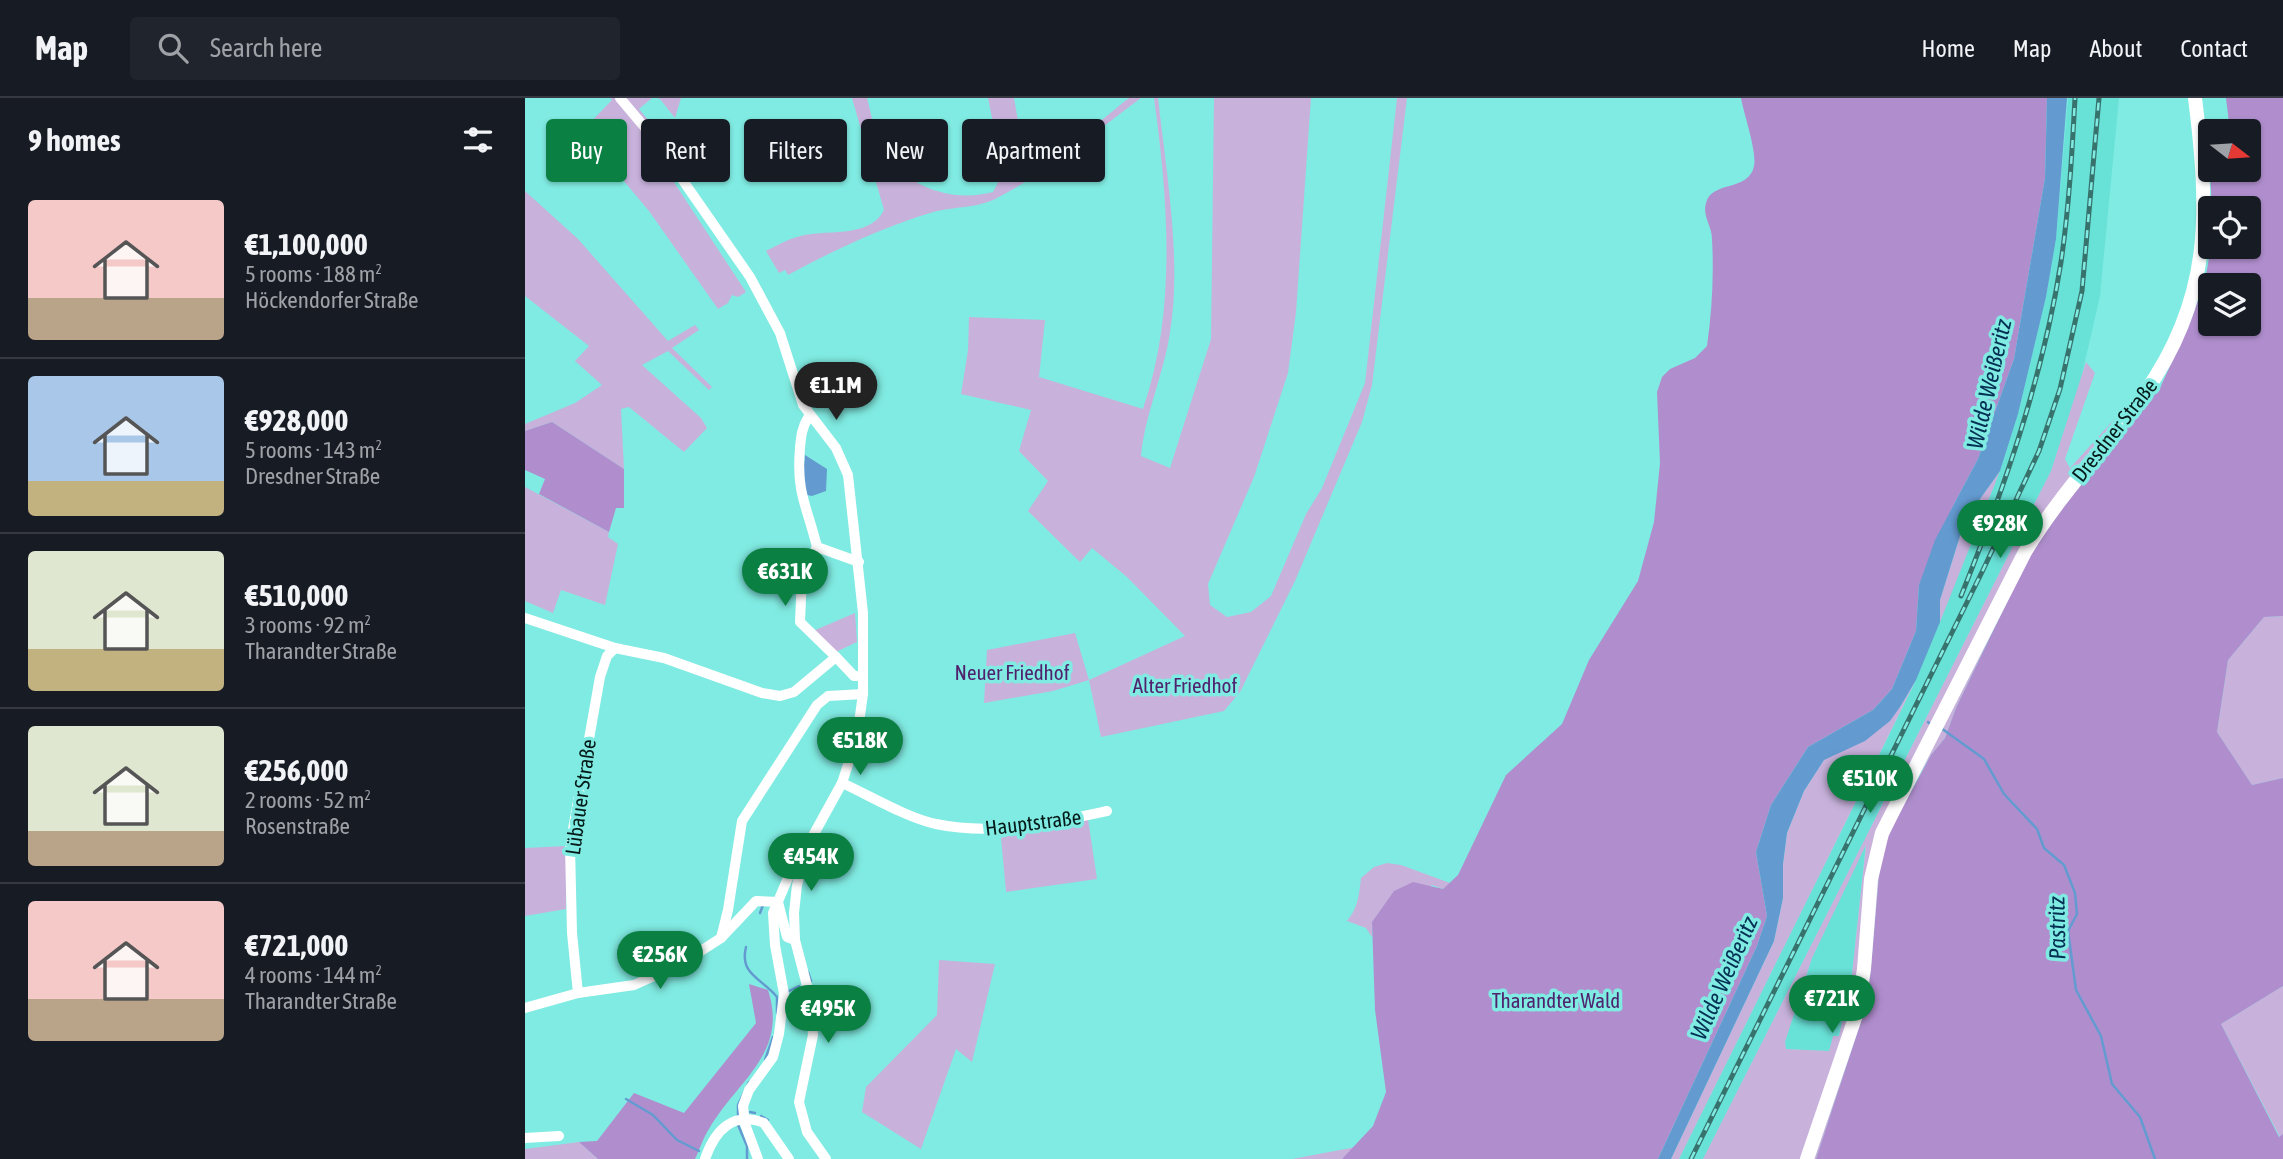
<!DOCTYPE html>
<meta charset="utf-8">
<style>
:root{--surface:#171b24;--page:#20242c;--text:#f1f3f6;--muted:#9ea1a6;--line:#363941;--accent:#0b8043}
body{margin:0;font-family:"Asap Condensed",sans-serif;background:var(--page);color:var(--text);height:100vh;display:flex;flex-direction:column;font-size:26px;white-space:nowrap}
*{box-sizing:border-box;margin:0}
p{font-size:23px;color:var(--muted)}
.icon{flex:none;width:38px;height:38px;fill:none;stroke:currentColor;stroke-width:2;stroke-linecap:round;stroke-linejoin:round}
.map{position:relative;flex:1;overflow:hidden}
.details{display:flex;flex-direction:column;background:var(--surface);width:525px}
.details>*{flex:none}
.guide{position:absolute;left:21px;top:21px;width:665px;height:63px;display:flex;gap:14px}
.needle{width:46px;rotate:107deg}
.buttons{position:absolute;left:1673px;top:21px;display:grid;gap:14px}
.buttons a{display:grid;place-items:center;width:63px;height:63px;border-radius:7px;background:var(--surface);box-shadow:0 2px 5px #0004;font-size:35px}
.price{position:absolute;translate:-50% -60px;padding:0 16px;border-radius:24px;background:var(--accent);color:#fff;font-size:23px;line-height:46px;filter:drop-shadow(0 2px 4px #0008)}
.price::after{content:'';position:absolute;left:50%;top:42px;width:21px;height:16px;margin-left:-10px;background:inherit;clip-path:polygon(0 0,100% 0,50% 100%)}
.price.selected{background:#222;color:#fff}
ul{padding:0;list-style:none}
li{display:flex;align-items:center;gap:21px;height:175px;padding:0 28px}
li+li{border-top:2px solid var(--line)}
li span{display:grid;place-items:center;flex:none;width:196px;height:140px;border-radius:7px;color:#555}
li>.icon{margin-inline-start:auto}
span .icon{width:84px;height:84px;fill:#fffc;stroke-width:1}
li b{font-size:30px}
h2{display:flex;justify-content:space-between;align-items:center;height:84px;padding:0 28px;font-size:30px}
.tag{padding:0 24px;border-radius:7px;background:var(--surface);box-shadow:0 2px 5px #0004;font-size:24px;line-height:63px}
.tag.selected{background:var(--accent);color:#fff}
header{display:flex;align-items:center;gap:42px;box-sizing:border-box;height:98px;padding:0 35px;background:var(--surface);border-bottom:2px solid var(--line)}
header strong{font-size:33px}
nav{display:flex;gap:38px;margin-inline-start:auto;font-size:24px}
.search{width:490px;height:63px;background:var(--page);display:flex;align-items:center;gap:18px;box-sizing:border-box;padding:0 24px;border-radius:7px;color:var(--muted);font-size:26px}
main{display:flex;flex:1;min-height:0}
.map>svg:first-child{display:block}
</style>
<header>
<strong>Map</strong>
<div class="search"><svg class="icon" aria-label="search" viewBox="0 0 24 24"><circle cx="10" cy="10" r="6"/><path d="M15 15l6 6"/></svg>Search here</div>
<nav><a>Home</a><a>Map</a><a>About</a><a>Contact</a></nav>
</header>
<main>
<section class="details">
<h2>9 homes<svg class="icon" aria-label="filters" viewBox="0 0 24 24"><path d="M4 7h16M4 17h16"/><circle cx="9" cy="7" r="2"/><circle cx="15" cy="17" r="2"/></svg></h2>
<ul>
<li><span style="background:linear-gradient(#f6c9c9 70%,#b9a48a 0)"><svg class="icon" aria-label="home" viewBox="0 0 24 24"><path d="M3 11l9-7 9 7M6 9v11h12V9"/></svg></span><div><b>€1,100,000</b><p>5 rooms · 188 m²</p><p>Höckendorfer Straße</p></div></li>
<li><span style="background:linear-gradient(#a9c7e8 75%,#c2b280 0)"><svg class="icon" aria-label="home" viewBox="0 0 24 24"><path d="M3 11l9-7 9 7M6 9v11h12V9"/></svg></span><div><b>€928,000</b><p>5 rooms · 143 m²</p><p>Dresdner Straße</p></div></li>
<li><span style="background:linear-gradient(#dfe7d0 70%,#c2b280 0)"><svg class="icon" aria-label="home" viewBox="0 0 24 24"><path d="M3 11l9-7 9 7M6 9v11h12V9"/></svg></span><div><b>€510,000</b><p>3 rooms · 92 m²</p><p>Tharandter Straße</p></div></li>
<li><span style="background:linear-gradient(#dfe7d0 75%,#b9a48a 0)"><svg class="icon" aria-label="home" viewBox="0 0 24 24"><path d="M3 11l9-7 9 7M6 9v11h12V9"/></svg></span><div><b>€256,000</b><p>2 rooms · 52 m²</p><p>Rosenstraße</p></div></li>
<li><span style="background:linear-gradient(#f6c9c9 70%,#b9a48a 0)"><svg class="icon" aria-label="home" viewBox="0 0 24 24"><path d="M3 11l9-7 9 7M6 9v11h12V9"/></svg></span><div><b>€721,000</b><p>4 rooms · 144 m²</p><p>Tharandter Straße</p></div></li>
</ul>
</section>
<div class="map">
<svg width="1758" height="1061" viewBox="0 0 1758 1061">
<rect width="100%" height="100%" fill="#80ebe2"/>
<g fill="#68e1d7">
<polygon points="1543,0 1594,0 1575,198 1553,294 1526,373 1178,1061 1154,1061 1388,589 1475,373 1493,316 1521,199 1531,141"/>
<polygon points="1341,744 1326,885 1314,938 1304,953 1261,951 1260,944 1287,860"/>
</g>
<g fill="#c8b2dc" fill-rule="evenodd">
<polygon points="85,0 127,0 114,11 128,28 118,37 221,194 213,199 207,197 203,205 193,211 124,113 57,33 87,2"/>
<polygon points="132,0 156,0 150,20 135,1"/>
<path d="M 327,0 L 342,0 C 347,18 351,47 364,62 C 390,92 431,104 468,94 L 478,75 L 463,0 L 489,0 L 499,56 L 506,65 C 536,60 579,19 604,0 L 616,0 C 569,35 524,73 472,100 C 452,111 427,108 405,115 C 356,130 309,152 263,177 L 260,172 L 254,175 L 241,153 C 251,148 261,142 272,139 C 299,130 344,142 359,112 Z"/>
<path d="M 629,0 L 633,0 C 641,72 657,163 645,234 C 639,276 620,316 616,358 L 645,370 L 686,241 L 689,0 L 786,0 L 771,214 L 763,275 L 729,379 L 683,486 L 685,507 L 702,519 L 726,514 L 746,498 L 781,416 L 797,390 L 840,285 L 872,0 L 882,0 L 847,287 L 837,324 L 770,483 L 715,594 L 699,613 L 576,639 L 564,582 L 528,593 L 459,605 L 462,552 L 550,535 L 564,582 L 660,538 L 602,479 L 567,450 L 555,464 L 503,413 L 523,383 L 494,353 L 506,312 L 436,296 L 443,252 L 444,219 L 520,222 L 514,279 L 618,311 C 652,212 643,102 629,0 Z"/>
<polygon points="0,93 53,141 143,243 170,227 174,232 147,250 187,289 184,292 143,253 117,267 176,320 182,330 159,354 104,309 96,311 99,371 27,324 0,333 0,326 50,305 77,287 50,263 64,248 0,198"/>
<path d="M 1561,264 L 1570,275 L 1540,361 L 1545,370 L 1594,316 L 1605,326 L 1554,388 L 1490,486 L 1431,610 L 1420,640 L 1406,657 L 1389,686 L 1355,767 L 1343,902 L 1291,1061 L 1178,1061 L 1526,373 ZM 1341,747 L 1326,885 L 1314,938 L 1308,938 L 1304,953 L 1261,951 L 1260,944 L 1287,860 Z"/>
<polygon points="1475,373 1415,524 1415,502 1440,422"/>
<polygon points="0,389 84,434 83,439 93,446 80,507 36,492 28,515 0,503"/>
<polygon points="330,515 332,544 311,554 288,533"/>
<polygon points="1758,518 1758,680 1727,687 1692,634 1703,562 1739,519"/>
<polygon points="1391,582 1154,1061 1146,1061 1249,843 1258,800 1258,766 1262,735 1279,693 1299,662 1375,609"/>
<polygon points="563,721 572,781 481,794 476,740 480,735"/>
<polygon points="41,748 41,811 0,818 0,750"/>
<path d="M 862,765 L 876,767 L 925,785 L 918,791 L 907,787 L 847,824 L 847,839 L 841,830 L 822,823 C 833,810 834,797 836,780 L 849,769 Z"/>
<polygon points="414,862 470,866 447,964 431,951 396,1051 337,1014 341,989 412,917"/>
<polygon points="1758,888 1758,1036 1755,1039 1696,926"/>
<polygon points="54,1044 73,1061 0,1061 0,1051"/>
<polygon points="831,1049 817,1061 767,1061"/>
</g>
<g fill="#b08ece" fill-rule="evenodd">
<path d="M 1216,0 L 1522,0 L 1520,80 L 1489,261 L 1453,361 L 1426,412 L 1394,487 L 1391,533 L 1367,591 L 1348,612 L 1283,649 L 1246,707 L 1231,754 L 1242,818 L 1232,848 L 1133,1061 L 817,1061 L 848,1028 L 861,994 L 850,912 L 847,824 L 869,793 L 888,784 L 918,791 L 933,777 L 981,677 L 1037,626 L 1064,562 L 1113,483 L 1129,424 L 1135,365 L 1132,294 L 1137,279 L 1145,271 L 1170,260 L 1182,248 C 1187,213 1189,177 1187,141 C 1187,128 1177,118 1181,105 C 1187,82 1224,94 1229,68 C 1232,53 1219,17 1216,0 Z"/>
<path d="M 1701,0 L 1758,0 L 1758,518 L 1739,519 L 1703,562 L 1692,634 L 1727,687 L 1758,680 L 1758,888 L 1696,926 L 1754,1039 L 1758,1036 L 1758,1061 L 1291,1061 L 1343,902 L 1355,767 L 1360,747 L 1374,716 L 1406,657 L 1420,640 L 1431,610 L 1506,454 L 1554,388 L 1635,290 L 1666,222 L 1680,183 L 1686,149 L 1724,149 L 1724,110 L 1687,110 L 1684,56 L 1685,72 L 1724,72 L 1724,33 L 1705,33 ZM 1685,187 L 1724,187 L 1724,226 L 1685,226 Z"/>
<polygon points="27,324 99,371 99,410 91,410 84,434 14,396 20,381 0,372 0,333"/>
<path d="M 224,886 L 243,892 C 264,956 211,983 184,1031 C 178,1040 175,1051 170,1061 L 73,1061 L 54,1044 L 72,1043 L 109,995 L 159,1015 L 231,925 Z"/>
</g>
<g fill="#639bd1">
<polygon points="1522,0 1542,0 1531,141 1521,199 1493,316 1475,373 1440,422 1415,502 1415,524 1391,582 1375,609 1365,623 1340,643 1299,662 1279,693 1262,735 1258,766 1258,800 1249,843 1146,1061 1133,1061 1232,848 1242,818 1231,754 1246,707 1283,649 1348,612 1367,591 1391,533 1394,487 1410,442 1453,361 1489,261 1520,80"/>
<polygon points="280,357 302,371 301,393 287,398 282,397 277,386"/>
</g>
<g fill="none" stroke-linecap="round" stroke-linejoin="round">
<g stroke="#639bd1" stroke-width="2.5">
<polyline points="1403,624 1404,625"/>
<polyline points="1416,630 1459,661 1479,696 1512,731 1519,750 1539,767 1550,795 1552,816 1543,833 1551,892 1576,938 1587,986 1615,1019 1630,1061"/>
<polyline points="235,815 238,807"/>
<path d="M 221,849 C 214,877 238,881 252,899 L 252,915"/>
<polyline points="283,874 286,883"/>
<polyline points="262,894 274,888"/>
<polyline points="240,962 248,939"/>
<polyline points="101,1001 128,1017 152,1042 174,1053"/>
<polyline points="225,1014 230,1015"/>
<polyline points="236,1018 243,1022"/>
<polyline points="213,1020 213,1007 224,984"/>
<polyline points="213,1027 222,1048 222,1061"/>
</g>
<g stroke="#fff" stroke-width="10">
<polyline points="95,0 127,38 225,179 255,235 278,307 311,350 323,377 338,515 338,596 332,639 317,685 284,745 272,787 269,815 270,842 286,903 288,937 274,1004 282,1034 301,1061"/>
<path d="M 284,318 C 277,329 276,338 275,350 C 271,395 282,408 292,449 L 334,464"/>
<polyline points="292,449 277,477 275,524 311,559"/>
<polyline points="0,520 90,550 139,560 237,595 255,598 269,594 311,559 329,578 338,578"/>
<path d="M 317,685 C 344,697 382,720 411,726 C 468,738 526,725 582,713"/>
<polyline points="196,840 203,812 217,723 292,607 303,598 338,596"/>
<polyline points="53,895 47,835 45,748 75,579 82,558 90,550"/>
<polyline points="0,910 53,895 109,887 154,867 196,840 231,803 253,804 262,839 270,842"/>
<polyline points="0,1040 34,1038"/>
<path d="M 180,1061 C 190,1032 208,1013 239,1025 L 264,1061"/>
<polyline points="233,1061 220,1026 218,1008 224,992 248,959 254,936 259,896 250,847 248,815 278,745"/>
</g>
<path stroke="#fff" stroke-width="14" d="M 1282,1061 L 1332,914 L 1339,871 L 1346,781 L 1357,735 L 1500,454 C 1534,397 1580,350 1619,296 C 1688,199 1684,113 1670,0"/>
<g stroke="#38726d" stroke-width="5">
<g id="rail">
<path d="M 1436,498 C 1479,391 1518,279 1536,164 C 1544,110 1547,55 1550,0"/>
<polyline points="1166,1061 1458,472 1514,353 1535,291 1557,193 1574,0"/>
</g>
</g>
<use href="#rail" stroke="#80ebe2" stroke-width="2.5" stroke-dasharray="8" stroke-linecap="butt"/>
</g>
<g text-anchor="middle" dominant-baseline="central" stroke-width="7" stroke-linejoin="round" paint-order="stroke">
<g font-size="21" fill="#031a18" stroke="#80ebe2">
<text transform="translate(1589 332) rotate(-52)">Dresdner Straße</text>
<text transform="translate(55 699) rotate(-82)">Lübauer Straße</text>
<text transform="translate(508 724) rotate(-7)">Hauptstraße</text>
</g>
<g font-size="21" fill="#4f226e" stroke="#80ebe2">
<text x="487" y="574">Neuer Friedhof</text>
<text x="660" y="587">Alter Friedhof</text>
<text x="1031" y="902">Tharandter Wald</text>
</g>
<g font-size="23" font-style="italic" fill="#043053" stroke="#80ebe2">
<text transform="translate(1464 286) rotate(-77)">Wilde Weißeritz</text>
<text transform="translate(1532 830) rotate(-91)">Pastritz</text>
<text transform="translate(1199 880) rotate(-66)">Wilde Weißeritz</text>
</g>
</g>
</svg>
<div class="buttons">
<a><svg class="needle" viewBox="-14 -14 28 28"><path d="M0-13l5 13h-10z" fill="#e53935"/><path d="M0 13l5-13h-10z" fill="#9ea1a6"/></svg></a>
<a><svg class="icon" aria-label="locate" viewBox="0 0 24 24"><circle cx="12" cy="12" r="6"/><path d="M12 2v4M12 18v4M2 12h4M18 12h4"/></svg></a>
<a><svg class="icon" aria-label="layers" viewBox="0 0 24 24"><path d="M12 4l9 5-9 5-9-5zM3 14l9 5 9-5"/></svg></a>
</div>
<b class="price selected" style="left:311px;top:324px">€1.1M</b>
<b class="price" style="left:1475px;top:462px">€928K</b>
<b class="price" style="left:260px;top:510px">€631K</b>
<b class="price" style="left:335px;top:679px">€518K</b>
<b class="price" style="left:1345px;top:717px">€510K</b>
<b class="price" style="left:286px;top:795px">€454K</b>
<b class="price" style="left:135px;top:893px">€256K</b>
<b class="price" style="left:1307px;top:937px">€721K</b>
<b class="price" style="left:303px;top:947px">€495K</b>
<div class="guide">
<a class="tag selected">Buy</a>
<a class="tag">Rent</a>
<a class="tag">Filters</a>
<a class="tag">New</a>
<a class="tag">Apartment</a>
</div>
</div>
</main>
